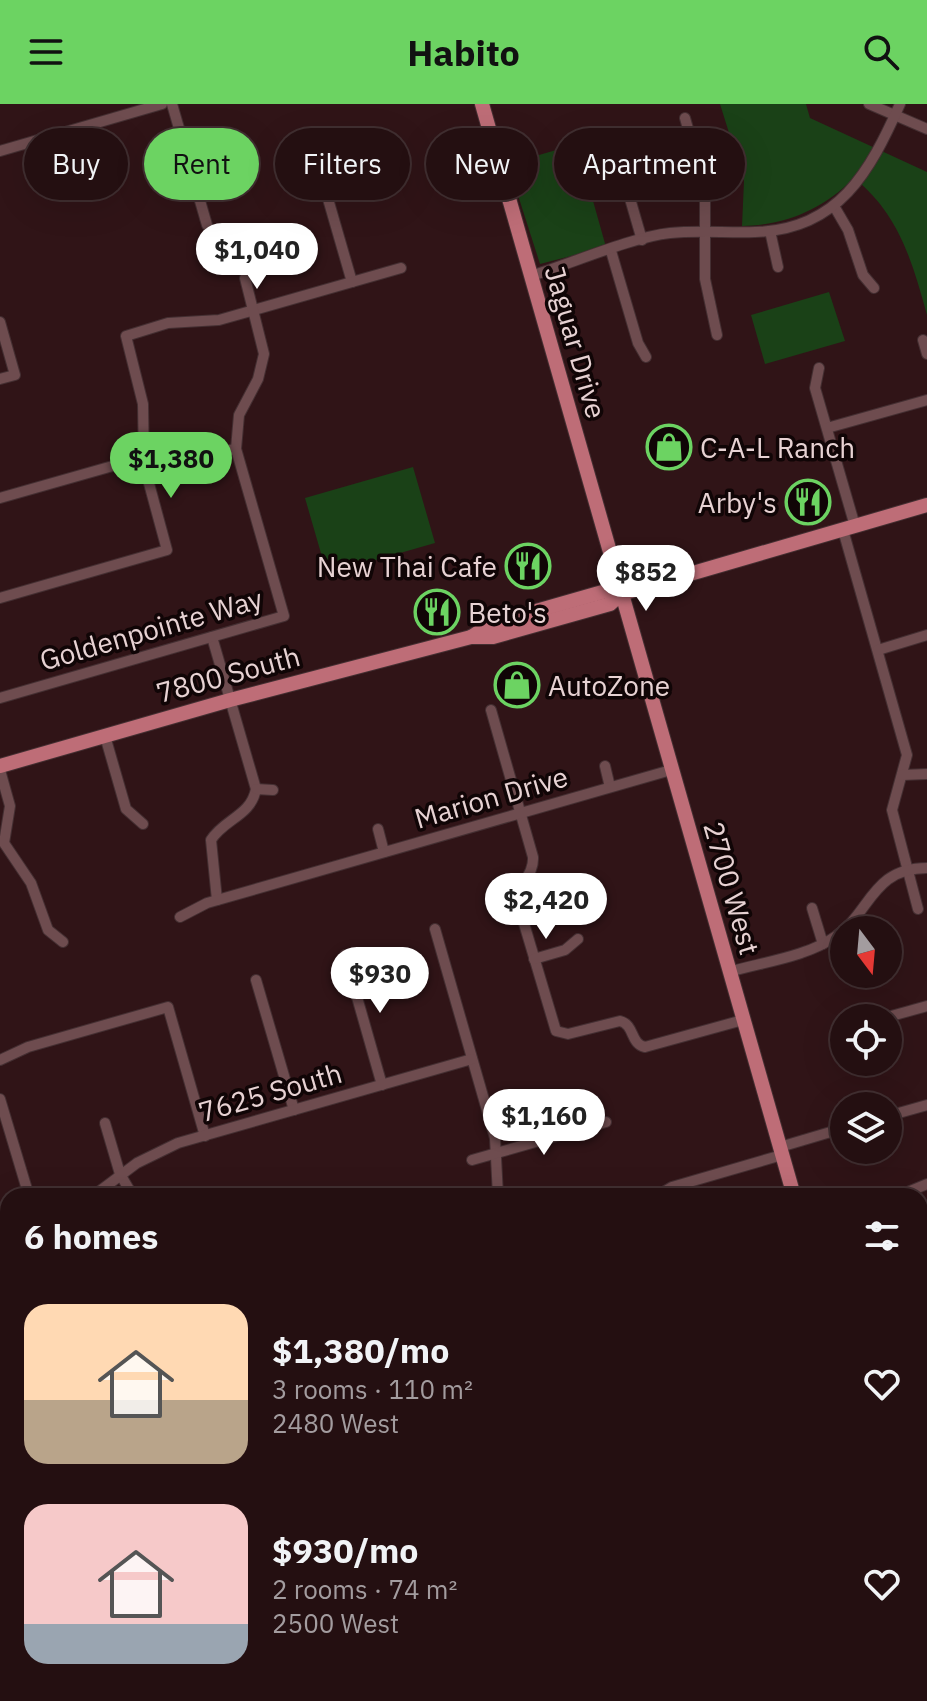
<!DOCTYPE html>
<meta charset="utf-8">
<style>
:root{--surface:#240f11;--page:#301d1f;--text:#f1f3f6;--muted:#a39c9f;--line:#412f31;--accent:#6cd362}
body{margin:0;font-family:"IBM Plex Sans",sans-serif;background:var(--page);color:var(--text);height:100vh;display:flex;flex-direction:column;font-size:30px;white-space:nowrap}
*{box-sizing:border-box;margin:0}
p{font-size:26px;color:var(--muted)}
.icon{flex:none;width:44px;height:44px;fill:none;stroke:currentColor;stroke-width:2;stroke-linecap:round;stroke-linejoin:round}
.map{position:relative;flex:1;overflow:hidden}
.details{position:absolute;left:0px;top:1084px;width:928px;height:514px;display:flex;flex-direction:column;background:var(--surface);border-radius:24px 24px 0 0;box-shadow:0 8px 32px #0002,0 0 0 2px var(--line)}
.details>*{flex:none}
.banner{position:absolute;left:24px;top:24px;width:880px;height:72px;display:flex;gap:16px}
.needle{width:52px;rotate:164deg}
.tools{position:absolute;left:830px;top:812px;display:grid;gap:16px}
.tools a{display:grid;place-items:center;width:72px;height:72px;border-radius:50%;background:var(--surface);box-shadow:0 8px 32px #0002,0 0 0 2px var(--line);font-size:40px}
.price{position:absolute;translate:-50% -68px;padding:0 18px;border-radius:28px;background:#fff;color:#222;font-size:26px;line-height:52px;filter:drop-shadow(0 2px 4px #0008)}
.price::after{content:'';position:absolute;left:50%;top:48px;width:24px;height:18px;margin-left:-12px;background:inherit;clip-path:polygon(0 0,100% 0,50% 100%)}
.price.active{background:var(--accent);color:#111}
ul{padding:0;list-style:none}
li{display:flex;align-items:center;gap:24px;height:200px;padding:0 24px}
li span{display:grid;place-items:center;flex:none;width:224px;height:160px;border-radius:24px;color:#555}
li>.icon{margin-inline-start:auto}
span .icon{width:96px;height:96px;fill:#fffc;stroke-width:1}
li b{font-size:34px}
h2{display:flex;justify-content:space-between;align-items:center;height:96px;padding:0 24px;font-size:34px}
.tag{padding:0 28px;border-radius:36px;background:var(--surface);box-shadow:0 8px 32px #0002,0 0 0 2px var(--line);font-size:28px;line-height:72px}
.tag.active{background:var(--accent);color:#111}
header{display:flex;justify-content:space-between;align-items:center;height:104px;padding:0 24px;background:var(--accent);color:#111;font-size:36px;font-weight:700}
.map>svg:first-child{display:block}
</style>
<header><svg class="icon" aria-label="menu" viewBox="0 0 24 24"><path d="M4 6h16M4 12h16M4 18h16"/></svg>Habito<svg class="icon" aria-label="search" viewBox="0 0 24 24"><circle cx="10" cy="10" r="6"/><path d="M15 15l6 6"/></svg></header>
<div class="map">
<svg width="927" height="1597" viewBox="0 0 927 1597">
<rect width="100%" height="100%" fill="#301417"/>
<g fill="#1a4117">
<path d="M 720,0 L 806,0 L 810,14 L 927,68 L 927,211 C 912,157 899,110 854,74 C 823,105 787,121 742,122 L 744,77 Z"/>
<polygon points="577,40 606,143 540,160 508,60"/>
<polygon points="829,188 845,237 765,260 751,211"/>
<polygon points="413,363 435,439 327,470 305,394"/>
<polygon points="8,1271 8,1340 0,1342 0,1273"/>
</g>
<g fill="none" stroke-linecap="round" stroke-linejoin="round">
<g stroke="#40753a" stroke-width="8">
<polyline points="0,1511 8,1532"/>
<polyline points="33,1590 36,1597"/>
</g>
<g stroke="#442f32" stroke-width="12">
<g id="minor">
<polyline points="172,0 207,121"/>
<polyline points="869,0 927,25"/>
<polyline points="685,14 705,85 705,175 717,231"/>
<polyline points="613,36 642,136"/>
<polyline points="313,43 352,178"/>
<polyline points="0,47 162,0"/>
<polyline points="834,102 848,126 863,171 874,184"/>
<polyline points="770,127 778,163"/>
<polyline points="611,147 638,239 646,253"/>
<path d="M 531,172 C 570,160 632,133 670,129 C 698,126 727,129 755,128 C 839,126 870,67 900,0"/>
<polyline points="0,218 15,271 0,275"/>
<polyline points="923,236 927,250"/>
<polyline points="819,264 815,284 855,422"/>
<polyline points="827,324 927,296"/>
<polyline points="0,394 162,348 205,350 236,345"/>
<polyline points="843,426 907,651 892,706 918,805"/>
<polyline points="0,494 167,446 144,361 143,300 126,232 168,219 219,216 401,164"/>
<path d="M 212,533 L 256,685 C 251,712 224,715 211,736 L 217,796"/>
<polyline points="878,546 927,531"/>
<polyline points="0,594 284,512 236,345 239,311 258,275 264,250 245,174"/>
<path d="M 491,606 L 533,753 C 534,771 519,779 517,796 L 556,927 L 568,930 L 620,917 C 635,921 630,940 645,943 L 743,916"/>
<polyline points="105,632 126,705 143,720"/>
<polyline points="605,662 610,683"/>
<polyline points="0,666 10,702 4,739 31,779 48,826 63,838"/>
<polyline points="902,671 927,670"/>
<polyline points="256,685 273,686"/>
<polyline points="378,725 384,748"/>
<polyline points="812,804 823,840"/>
<polyline points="180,813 207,799 671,666"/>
<polyline points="435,825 495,1034 498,1092"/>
<polyline points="345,851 382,981"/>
<polyline points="534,855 565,846 578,835"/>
<path d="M 729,868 C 763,858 807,853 836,832 C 871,808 872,764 927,764"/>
<polyline points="256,876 294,1006"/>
<polyline points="884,914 927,902"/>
<polyline points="0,956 28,943 168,903 205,1032"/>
<polyline points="0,995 29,1092"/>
<polyline points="888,1012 927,1001"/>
<polyline points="105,1019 120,1070 133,1092"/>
<polyline points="780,1043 844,1024"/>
<polyline points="472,1056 606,1018"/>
<polyline points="373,1088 374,1092"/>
<polyline points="93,1092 137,1059 178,1039 472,955"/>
<polyline points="657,1092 672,1083 782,1051"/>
<polyline points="898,1092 927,1080"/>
<polyline points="0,1145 8,1143"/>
<polyline points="920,1158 927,1157"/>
<polyline points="920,1244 927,1243"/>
<polyline points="0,1267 8,1264"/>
<polyline points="920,1382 927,1380"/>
<polyline points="0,1590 2,1597"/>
<polyline points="168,1590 170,1597"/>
<polyline points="270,1590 272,1597"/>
<polyline points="515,1590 517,1597"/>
<polyline points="633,1590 635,1597"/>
<polyline points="733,1590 735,1597"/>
<polyline points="312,1597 336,1590"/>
<polyline points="576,1597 600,1590"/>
</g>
</g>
<g stroke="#442f32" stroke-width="16">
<g id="major">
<polyline points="482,0 794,1092"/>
<polyline points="471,533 491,520 606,487 621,490 927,401"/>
<polyline points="0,662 230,596 471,533 493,533 610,500 621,490"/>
<polyline points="920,1530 927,1555"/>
</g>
</g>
<use href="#minor" stroke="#6e4c4f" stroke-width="10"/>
<use href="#major" stroke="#be6d77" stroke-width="14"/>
</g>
<defs>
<g id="shop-ring" transform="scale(2.3)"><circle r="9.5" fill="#100506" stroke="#6cd362" stroke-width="1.5"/><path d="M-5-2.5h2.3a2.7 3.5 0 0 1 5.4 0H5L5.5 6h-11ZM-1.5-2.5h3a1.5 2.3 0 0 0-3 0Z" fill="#6cd362"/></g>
<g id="restaurant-ring" transform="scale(2.3)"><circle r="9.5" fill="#100506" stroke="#6cd362" stroke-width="1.5"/><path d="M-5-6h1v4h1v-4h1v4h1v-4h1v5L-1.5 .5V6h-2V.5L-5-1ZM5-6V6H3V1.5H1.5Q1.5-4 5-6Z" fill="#6cd362"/></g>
</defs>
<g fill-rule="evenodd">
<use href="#shop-ring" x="669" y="343"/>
<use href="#restaurant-ring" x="808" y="398"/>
<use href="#restaurant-ring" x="528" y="462"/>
<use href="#restaurant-ring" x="437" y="508"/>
<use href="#shop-ring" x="517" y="581"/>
</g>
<g text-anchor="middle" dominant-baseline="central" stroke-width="7" stroke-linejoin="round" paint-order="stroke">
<g font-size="28" fill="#e7d2d3" stroke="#100506">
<text transform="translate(576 238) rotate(74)">Jaguar Drive</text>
<text transform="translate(151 525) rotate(-16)">Goldenpointe Way</text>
<text transform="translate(228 570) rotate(-15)">7800 South</text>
<text transform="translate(491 693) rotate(-16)">Marion Drive</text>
<text transform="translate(732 784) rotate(74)">2700 West</text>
<text transform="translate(270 988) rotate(-16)">7625 South</text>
</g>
<g font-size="28" fill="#e7d2d3" stroke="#100506" text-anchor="start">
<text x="700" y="343">C-A-L Ranch</text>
<text x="777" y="398" text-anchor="end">Arby's</text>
<text x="497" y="462" text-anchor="end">New Thai Cafe</text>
<text x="468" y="508">Beto's</text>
<text x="548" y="581">AutoZone</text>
</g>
</g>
</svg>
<div class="tools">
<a><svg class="needle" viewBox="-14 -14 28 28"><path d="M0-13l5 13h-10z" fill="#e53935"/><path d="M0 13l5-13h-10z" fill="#a39c9f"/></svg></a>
<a><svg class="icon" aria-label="locate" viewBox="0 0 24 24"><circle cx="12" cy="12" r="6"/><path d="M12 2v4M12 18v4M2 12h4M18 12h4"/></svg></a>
<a><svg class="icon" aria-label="layers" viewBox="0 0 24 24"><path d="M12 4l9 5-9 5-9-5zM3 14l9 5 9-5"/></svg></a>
</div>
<b class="price" style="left:257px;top:187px">$1,040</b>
<b class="price active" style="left:171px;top:396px">$1,380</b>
<b class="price" style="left:646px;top:509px">$852</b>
<b class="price" style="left:546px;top:837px">$2,420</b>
<b class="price" style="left:380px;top:911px">$930</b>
<b class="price" style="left:544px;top:1053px">$1,160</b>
<div class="banner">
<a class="tag">Buy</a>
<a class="tag active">Rent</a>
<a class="tag">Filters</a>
<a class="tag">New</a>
<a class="tag">Apartment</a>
</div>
<section class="details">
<h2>6 homes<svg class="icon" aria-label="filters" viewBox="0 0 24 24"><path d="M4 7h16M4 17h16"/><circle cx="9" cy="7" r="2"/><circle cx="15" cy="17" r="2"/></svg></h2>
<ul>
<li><span style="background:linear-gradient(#ffd9b3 60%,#b9a48a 0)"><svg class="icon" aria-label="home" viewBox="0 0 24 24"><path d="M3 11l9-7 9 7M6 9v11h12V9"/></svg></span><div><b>$1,380/mo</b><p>3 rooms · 110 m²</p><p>2480 West</p></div><svg class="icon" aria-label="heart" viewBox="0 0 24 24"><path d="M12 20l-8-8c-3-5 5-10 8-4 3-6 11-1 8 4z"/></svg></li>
<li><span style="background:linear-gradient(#f6c9c9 75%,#9aa5b1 0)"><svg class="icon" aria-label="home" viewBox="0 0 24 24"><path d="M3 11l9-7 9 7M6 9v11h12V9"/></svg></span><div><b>$930/mo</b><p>2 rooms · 74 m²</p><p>2500 West</p></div><svg class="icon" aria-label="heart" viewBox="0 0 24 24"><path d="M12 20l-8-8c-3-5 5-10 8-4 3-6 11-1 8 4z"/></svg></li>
</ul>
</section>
</div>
